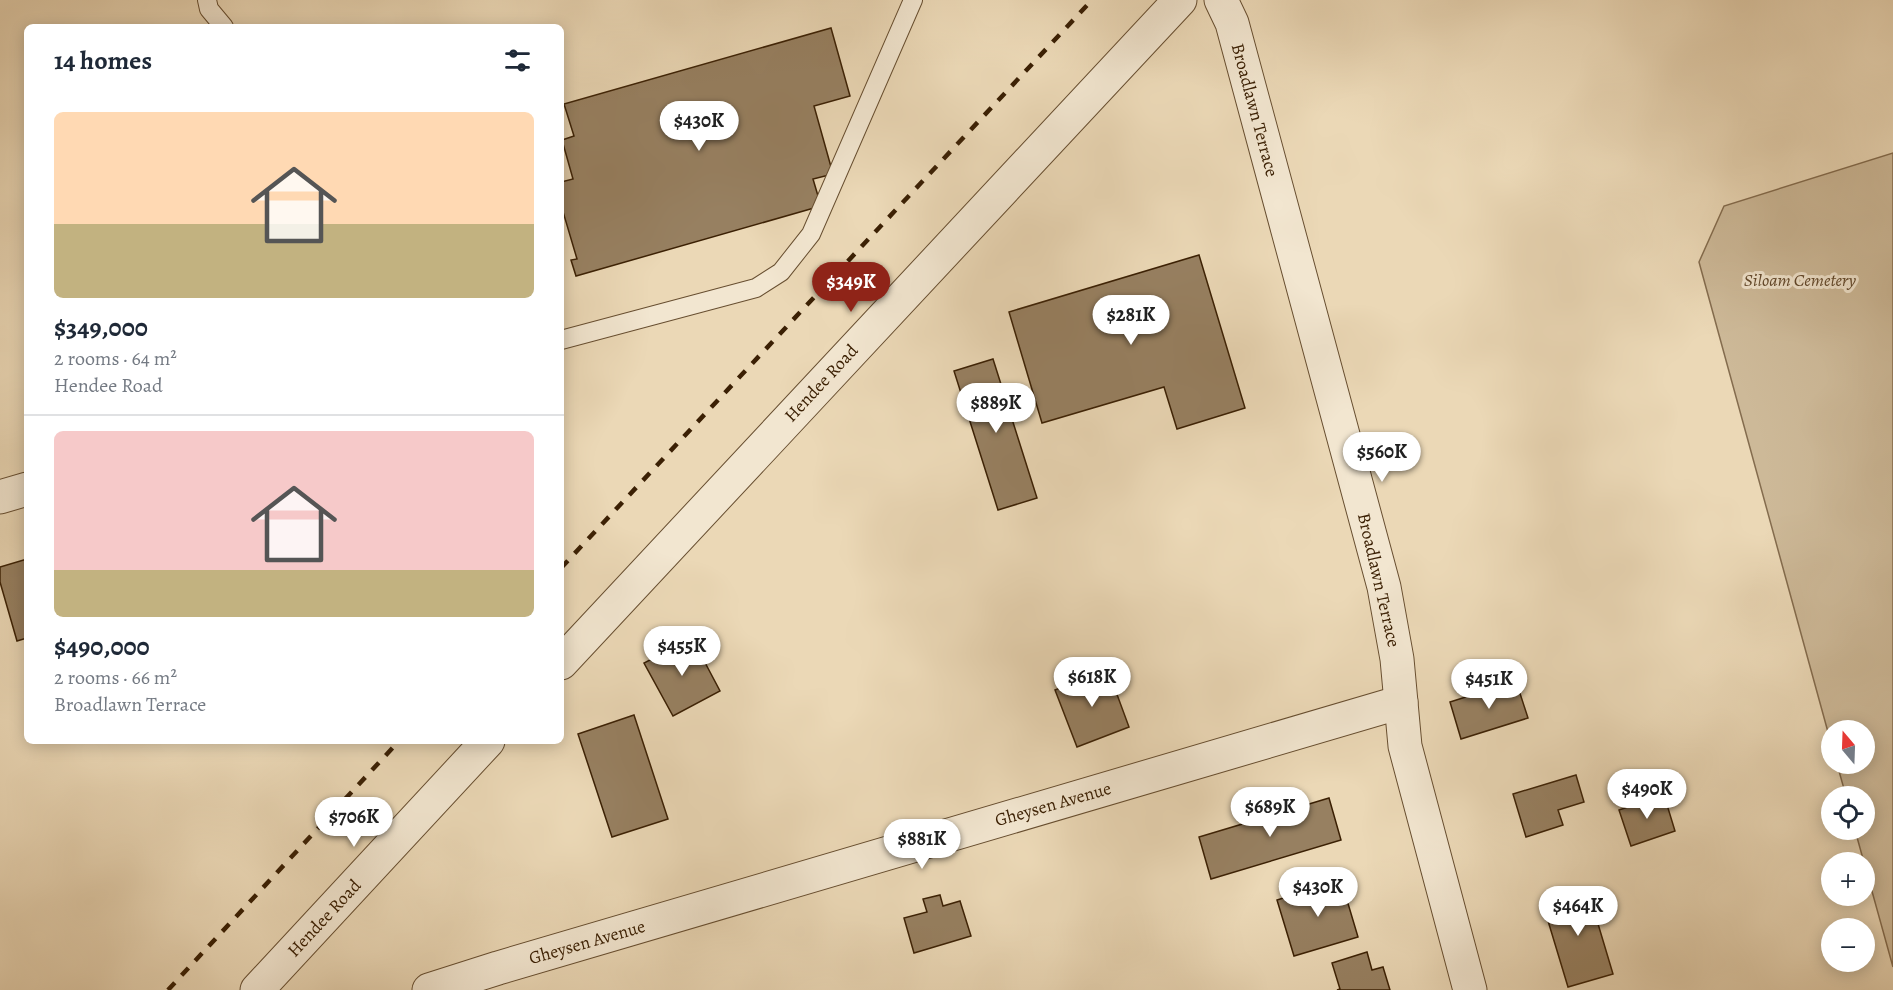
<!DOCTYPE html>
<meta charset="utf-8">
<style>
:root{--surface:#fff;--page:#f2f2f3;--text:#1f2937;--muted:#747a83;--line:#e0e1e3;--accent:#8f2418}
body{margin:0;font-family:Alegreya,serif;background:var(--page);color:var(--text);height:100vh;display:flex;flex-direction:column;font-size:22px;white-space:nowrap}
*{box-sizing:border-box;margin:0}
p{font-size:20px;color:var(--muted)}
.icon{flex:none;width:33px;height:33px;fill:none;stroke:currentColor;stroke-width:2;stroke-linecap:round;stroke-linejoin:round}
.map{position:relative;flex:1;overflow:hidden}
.drawer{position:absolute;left:24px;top:24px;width:540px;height:720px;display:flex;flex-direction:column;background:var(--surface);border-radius:9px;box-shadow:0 3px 15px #0003}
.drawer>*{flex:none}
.needle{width:39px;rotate:341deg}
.buttons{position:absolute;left:1821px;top:720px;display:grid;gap:12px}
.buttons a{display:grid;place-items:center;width:54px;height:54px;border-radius:50%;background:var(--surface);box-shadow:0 3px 15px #0003;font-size:30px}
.price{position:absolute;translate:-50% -51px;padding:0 14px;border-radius:21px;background:#fff;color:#222;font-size:20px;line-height:39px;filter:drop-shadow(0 2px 3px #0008)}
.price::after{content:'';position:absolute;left:50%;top:36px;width:18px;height:14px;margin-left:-9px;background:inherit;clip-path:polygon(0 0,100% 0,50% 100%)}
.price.on{background:var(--accent);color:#fff}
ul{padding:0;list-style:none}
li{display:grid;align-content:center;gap:12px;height:318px;padding:0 30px}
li+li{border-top:2px solid var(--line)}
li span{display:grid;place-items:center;height:186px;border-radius:9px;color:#555}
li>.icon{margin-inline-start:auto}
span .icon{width:108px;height:108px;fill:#fffc;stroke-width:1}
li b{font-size:26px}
h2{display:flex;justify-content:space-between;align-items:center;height:72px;padding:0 30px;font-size:26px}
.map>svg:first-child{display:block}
</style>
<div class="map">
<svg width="1893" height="990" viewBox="0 0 1893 990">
<rect width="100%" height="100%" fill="#ebd8b6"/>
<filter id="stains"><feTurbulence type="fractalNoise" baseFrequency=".00333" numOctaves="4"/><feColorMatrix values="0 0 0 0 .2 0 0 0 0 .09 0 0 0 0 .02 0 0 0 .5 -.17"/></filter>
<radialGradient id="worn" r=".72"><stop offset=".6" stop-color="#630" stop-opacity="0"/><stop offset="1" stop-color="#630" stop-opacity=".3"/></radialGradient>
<polygon fill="#cdb998" stroke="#846c4e" stroke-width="1.5" points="1893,153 1893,967 1855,830 1864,830 1864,796 1846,796 1837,764 1864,764 1864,730 1832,730 1831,743 1699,262 1724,206"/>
<g fill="#978061" stroke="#3b2004" stroke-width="1.5">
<polygon points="831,28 850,96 814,106 833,174 813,179 821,206 576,276 571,260 577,259 561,205 561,182 573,179 562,140 574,136 564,104"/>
<polygon points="1199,255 1245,408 1177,429 1164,387 1042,423 1009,312"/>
<polygon points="993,359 1037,498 998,510 954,371"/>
<polygon points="27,559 27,638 17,641 0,582 0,567"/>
<polygon points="692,638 720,691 673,716 644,663"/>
<polygon points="1108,670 1129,727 1077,747 1055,690"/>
<polygon points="1516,681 1528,718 1461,739 1450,702"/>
<polygon points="634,715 668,819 612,837 578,734"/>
<polygon points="1576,775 1584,802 1558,810 1563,825 1526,837 1513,794"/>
<polygon points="1664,795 1675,831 1631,846 1619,810"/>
<polygon points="1329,798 1341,840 1211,879 1199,837"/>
<polygon points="1341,880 1358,937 1294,956 1277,900"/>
<polygon points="1587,887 1613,974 1568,987 1542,901"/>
<polygon points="940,895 943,906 960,901 971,936 914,953 904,918 927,912 923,899"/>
<polygon points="1367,952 1372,970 1383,967 1390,990 1337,990 1340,989 1332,963"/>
</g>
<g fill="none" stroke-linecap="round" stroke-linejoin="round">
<g stroke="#674e30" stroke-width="20">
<g id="service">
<polyline points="207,0 209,9 224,27"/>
<polyline points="561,340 756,288 781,272 811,234 913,0"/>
</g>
</g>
<g stroke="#674e30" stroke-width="35">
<g id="minor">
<polyline points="1221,0 1232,23 1384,587 1397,659 1405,746 1470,990"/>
<polyline points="0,497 27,489"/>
<polyline points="561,663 1180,0"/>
<polyline points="257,990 488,741"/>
<polyline points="429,990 498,968 1401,702"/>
</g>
</g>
<use href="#service" stroke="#f2e6d0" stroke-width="18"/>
<use href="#minor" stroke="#f2e6d0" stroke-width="33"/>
<g stroke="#3b2004" stroke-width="4.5" stroke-dasharray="10 10" stroke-linecap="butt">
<polyline points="561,568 1092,0"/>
<polyline points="168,990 399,741"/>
</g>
</g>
<g text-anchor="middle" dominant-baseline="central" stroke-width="6" stroke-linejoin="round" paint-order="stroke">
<g font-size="18" fill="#3b2004" stroke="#f2e6d0">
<text transform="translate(1255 110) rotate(75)">Broadlawn Terrace</text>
<text transform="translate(821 383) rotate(-47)">Hendee Road</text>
<text transform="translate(1379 580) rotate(77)">Broadlawn Terrace</text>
<text transform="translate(1053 804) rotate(-16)">Gheysen Avenue</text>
<text transform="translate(324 918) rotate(-47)">Hendee Road</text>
<text transform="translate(587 942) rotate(-16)">Gheysen Avenue</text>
</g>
<g font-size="18" font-style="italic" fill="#604629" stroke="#f2e6d0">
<text x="1800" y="280">Siloam Cemetery</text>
</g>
</g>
<rect width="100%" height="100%" filter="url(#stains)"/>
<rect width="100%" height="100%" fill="url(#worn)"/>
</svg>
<div class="buttons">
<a><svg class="needle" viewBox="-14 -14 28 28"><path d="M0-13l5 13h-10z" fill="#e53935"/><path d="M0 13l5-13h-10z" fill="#747a83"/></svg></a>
<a><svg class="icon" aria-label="locate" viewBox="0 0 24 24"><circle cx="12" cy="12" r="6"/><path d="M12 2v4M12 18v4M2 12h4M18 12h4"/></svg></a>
<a>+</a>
<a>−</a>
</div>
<b class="price" style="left:699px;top:152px">$430K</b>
<b class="price on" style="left:851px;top:313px">$349K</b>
<b class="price" style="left:1131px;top:346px">$281K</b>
<b class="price" style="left:996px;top:434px">$889K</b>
<b class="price" style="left:1382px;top:483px">$560K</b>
<b class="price" style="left:682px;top:677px">$455K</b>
<b class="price" style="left:1092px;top:708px">$618K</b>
<b class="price" style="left:1489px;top:710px">$451K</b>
<b class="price" style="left:1647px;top:820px">$490K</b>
<b class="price" style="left:1270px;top:838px">$689K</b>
<b class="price" style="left:354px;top:848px">$706K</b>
<b class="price" style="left:922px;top:870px">$881K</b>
<b class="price" style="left:1318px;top:918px">$430K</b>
<b class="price" style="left:1578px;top:937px">$464K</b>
<section class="drawer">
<h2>14 homes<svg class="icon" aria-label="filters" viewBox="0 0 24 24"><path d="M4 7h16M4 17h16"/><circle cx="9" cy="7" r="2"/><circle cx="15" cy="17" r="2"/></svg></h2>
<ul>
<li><span style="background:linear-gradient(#ffd9b3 60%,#c2b280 0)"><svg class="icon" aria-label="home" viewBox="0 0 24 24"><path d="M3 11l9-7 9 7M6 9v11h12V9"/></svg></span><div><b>$349,000</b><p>2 rooms · 64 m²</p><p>Hendee Road</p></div></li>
<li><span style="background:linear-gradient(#f6c9c9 75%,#c2b280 0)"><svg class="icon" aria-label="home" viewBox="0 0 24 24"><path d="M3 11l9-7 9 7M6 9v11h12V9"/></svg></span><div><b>$490,000</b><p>2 rooms · 66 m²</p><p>Broadlawn Terrace</p></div></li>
</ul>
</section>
</div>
